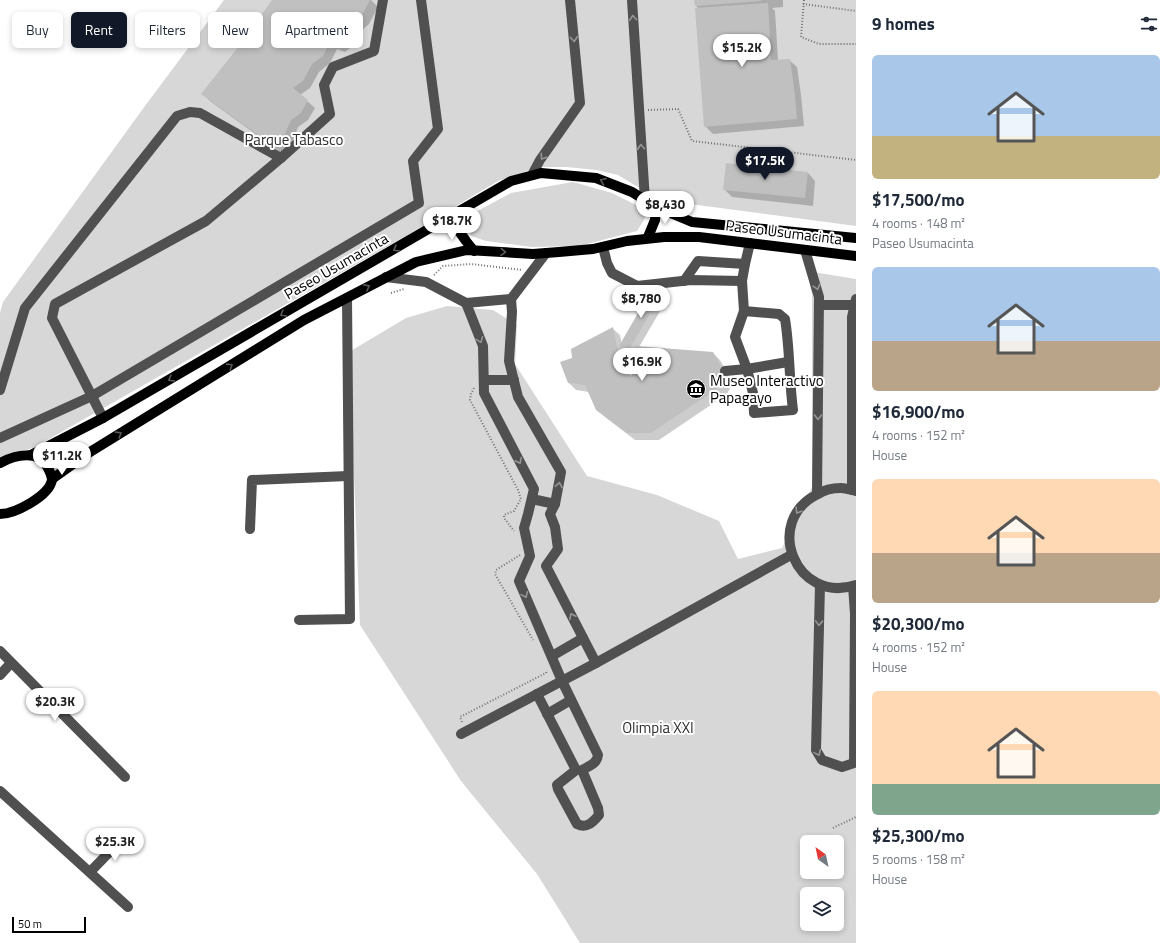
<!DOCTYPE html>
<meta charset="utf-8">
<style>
:root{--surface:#fff;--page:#f2f2f3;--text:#1f2937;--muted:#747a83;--accent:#111827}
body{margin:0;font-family:"Titillium Web",sans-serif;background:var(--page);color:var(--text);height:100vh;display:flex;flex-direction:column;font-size:15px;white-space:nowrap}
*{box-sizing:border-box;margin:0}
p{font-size:13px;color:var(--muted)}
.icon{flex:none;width:22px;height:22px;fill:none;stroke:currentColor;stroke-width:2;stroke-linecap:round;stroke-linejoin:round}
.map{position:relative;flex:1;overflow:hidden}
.sheet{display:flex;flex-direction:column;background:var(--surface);width:320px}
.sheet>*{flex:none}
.hud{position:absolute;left:12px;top:12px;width:380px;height:36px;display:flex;gap:8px}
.needle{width:26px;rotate:327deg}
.buttons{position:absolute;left:800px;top:835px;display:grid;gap:8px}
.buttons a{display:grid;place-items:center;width:44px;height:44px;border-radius:6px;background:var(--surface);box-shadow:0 2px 6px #0003;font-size:20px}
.scale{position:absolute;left:12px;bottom:10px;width:74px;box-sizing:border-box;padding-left:4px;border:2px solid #000;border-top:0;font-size:11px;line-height:14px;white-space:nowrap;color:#000;-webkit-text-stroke:3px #fff;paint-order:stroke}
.price{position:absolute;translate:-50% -34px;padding:0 9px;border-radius:14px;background:#fff;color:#222;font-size:13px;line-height:26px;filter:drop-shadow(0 1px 2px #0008)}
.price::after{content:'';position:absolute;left:50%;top:24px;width:12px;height:9px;margin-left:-6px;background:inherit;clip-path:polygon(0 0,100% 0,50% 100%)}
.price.selected{background:var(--accent);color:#fff}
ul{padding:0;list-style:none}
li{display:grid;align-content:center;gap:8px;height:212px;padding:0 16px}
li span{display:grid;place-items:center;height:124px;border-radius:6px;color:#555}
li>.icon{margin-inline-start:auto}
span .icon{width:72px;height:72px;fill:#fffc;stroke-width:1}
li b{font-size:17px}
h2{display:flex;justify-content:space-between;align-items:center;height:48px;padding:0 16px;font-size:17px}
.pill{padding:0 14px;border-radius:6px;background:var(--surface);box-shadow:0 2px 6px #0003;font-size:14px;line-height:36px}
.pill.selected{background:var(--accent);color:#fff}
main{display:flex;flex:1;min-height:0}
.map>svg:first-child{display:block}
</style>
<main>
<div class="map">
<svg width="856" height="943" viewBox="0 0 856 943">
<rect width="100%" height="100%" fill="#fff"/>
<g fill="#d7d7d7" fill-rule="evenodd">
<polygon points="224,0 856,0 856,226 659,200 618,175 597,170 566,167 538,167 498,181 406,236 35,447 0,459 0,313 3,302 142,110"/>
<polygon points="573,182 612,193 640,207 645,218 637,231 579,246 532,247 486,241 471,236 463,222 470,215 511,193"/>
<path d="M 807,271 L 856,279 L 856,943 L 580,943 L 537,874 L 461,781 L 360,625 L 349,352 L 406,318 L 447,306 L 493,310 L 517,325 L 515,364 L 587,476 L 657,495 L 719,521 L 738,559 L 782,548 L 812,487 L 812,295 ZM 807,842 L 837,842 L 837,872 L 807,872 ZM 807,894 L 837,894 L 837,924 L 807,924 Z"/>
</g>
<g fill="#0003" fill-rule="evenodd">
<polygon points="273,0 371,0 378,7 369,24 361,31 355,44 345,52 337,49 330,63 319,72 310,88 300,95 315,108 308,120 298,127 291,145 280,152 210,101 203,94 240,46"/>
<polygon points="695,0 783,0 783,7 772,8 775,11 778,60 789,60 797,67 801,95 804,126 713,134 705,126 698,8 696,6"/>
<polygon points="808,173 815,181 813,206 732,197 724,189"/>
<path d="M 661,295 L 666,301 L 639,347 L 713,353 L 720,360 L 733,383 L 727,394 L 659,440 L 635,440 L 605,417 L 597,409 L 589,392 L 576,390 L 569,383 L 573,358 L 612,328 L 620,335 L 622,345 ZM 622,348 L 626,352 L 636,353 L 633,376 L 630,376 Z"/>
</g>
<g fill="#c0c0c0">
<polygon points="272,0 370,0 361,17 354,24 348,36 337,46 330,42 323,56 312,64 303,81 293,88 308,100 301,113 291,120 283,138 272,145 201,94 239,46"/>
<polygon points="694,0 761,0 761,1 695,6"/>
<polygon points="768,3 771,60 790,59 794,87 797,119 704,127 695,8"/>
<polygon points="726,163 808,172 805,198 723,190"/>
<polygon points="652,289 661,295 630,348 619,346"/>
<polygon points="613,327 617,347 625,376 632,375 636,346 713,352 726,375 720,387 651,433 627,433 596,410 585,385 568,383 560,362 572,358 571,349"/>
</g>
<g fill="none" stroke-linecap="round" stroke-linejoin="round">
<g stroke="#727272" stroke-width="2" stroke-dasharray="1 2" stroke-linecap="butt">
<polyline points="804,0 801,37 819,44 856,44"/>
<polyline points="803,4 856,11"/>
<polyline points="648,110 678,109 692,141 856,160"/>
<polyline points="434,275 443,266 471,264 522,270"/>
<polyline points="391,293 404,289"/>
<polyline points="474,388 471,394 470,400 518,490 521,499 514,511 504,515 504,518 514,531"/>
<polyline points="520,555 496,570 495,574 533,640"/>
<polyline points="462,722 460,717 546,673 547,670"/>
<polyline points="833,828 856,817"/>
</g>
<g stroke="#505050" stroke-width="10">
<polyline points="632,0 645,200"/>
<polyline points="532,175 540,160 580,103 570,0"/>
<polyline points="603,247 607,263 612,273 637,286 691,280 742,281"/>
<polyline points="805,250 819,297 817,494"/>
<polyline points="386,277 426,282 466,303 511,299 546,253"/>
<polyline points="684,281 698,261 745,264"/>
<polyline points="511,299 512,312 509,361 518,397 561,472 555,504 550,514 555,527 558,549 546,566 596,663"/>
<path d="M 466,303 L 483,346 L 484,393 L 534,489 L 528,514 L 524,528 L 530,556 L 519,581 L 562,681 L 598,755 C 597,764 589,766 582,770 L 598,808 L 599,815 C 593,822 587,829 577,824 L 558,789 L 557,785 L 576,770 L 537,694"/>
<polyline points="819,305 855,305"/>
<path d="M 744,311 L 779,314 L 785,319 C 790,349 789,380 793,410 L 754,413 L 753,393 L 747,369 L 735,337 Z"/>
<polyline points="744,311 742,281 745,264 750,243"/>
<polyline points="725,371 747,369 788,362"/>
<polyline points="484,380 514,380"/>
<polyline points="0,390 25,308 177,116 190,112 200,113 281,158 330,114 324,85 333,67 374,51 383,0"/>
<polyline points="103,418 52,318 55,304 206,221 281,158"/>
<polyline points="0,438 92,396 419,203 413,161 438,129 421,0"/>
<polyline points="852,490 852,317 856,299"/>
<path d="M 856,491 C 851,490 846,488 841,488 C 833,488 824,490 818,494 C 762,521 796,605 856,585"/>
<polyline points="532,499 555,504"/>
<polyline points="250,529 252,480 348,476"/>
<polyline points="820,585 816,750 822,760 842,767 854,763 855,614 853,586"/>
<polyline points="299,620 350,619 347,298"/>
<polyline points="0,651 125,777"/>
<polyline points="552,656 583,638"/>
<polyline points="0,675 11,663"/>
<polyline points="547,714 571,700"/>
<polyline points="461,734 596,663 791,555"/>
<polyline points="0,791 128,907"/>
<polyline points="90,872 125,836"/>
</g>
<g stroke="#000" stroke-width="10">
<polyline points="449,217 466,241 474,251"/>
<polyline points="648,237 655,220 656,207"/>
<polyline points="31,455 103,418 511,181 541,173 596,178 632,192 656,207 692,222 856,238"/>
<path d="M 0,463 C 15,455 39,449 48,468 C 50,472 52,476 52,480 C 49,496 15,514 0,514"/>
<polyline points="52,479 90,452 304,320 416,262 467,250 533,254 559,252 593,249 627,241 664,237 699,237 856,256"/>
</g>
</g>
<defs><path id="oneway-chevron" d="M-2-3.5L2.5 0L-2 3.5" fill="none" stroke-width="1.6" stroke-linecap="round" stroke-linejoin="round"/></defs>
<g stroke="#969696">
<use href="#oneway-chevron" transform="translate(633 18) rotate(-94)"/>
<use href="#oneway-chevron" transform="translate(574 39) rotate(85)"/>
<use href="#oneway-chevron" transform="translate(641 147) rotate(-94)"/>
<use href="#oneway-chevron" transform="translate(543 157) rotate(124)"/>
<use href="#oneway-chevron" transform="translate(817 287) rotate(74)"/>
<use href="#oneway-chevron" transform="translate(480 340) rotate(69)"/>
<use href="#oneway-chevron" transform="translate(818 417) rotate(91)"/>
<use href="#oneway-chevron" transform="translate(519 461) rotate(63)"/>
<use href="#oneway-chevron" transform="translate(559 485) rotate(-79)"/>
<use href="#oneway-chevron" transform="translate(798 511) rotate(123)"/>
<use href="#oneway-chevron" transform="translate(525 595) rotate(66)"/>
<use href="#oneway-chevron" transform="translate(572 616) rotate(-117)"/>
<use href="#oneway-chevron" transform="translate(819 623) rotate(92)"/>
<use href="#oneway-chevron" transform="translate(818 753) rotate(66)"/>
</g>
<g stroke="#595959">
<use href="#oneway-chevron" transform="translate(603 181) rotate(-158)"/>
<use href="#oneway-chevron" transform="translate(396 249) rotate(150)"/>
<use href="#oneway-chevron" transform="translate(503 252) rotate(3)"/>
<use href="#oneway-chevron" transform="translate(367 287) rotate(-27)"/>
<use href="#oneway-chevron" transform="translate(283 314) rotate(150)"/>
<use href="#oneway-chevron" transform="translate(230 366) rotate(-32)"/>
<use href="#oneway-chevron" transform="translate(171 379) rotate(150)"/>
<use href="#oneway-chevron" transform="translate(119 434) rotate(-32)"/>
</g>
<defs>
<g id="museum-disc" transform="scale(1)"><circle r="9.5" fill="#000" stroke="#fff"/><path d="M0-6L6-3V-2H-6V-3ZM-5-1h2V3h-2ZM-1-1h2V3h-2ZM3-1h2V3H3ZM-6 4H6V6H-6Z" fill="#fff"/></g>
</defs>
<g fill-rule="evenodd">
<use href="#museum-disc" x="696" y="389"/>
</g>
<g text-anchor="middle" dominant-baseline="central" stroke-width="4" stroke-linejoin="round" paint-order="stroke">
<g font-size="15" fill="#2e2e2e" stroke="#fff">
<text x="294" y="139">Parque Tabasco</text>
<text x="658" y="727">Olimpia XXI</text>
</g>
<g font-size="15" fill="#000" stroke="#fff">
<text transform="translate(784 232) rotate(7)">Paseo Usumacinta</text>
<text transform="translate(336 266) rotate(-30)">Paseo Usumacinta</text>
</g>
<g font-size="15" fill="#000" stroke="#fff" text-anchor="start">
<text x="710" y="380">Museo Interactivo<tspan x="710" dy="17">Papagayo</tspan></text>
</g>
</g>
</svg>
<div class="buttons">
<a><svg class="needle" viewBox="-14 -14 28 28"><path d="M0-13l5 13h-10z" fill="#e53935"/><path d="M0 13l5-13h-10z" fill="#747a83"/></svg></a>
<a><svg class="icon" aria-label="layers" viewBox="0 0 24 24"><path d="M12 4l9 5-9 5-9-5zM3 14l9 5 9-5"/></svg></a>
</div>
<div class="scale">50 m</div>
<b class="price" style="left:742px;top:68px">$15.2K</b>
<b class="price selected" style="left:765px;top:181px">$17.5K</b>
<b class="price" style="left:665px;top:225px">$8,430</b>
<b class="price" style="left:452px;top:241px">$18.7K</b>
<b class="price" style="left:641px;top:319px">$8,780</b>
<b class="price" style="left:642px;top:382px">$16.9K</b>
<b class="price" style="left:62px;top:476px">$11.2K</b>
<b class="price" style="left:55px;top:722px">$20.3K</b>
<b class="price" style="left:115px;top:862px">$25.3K</b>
<div class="hud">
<a class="pill">Buy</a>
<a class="pill selected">Rent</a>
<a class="pill">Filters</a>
<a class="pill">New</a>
<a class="pill">Apartment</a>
</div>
</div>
<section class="sheet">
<h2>9 homes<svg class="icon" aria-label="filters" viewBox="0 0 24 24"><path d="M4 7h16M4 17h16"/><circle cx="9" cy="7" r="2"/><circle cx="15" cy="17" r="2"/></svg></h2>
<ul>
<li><span style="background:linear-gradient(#a9c7e8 65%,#c2b280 0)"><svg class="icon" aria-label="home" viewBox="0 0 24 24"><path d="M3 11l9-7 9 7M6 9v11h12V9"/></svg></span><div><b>$17,500/mo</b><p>4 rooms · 148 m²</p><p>Paseo Usumacinta</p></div></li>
<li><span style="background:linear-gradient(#a9c7e8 60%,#b9a48a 0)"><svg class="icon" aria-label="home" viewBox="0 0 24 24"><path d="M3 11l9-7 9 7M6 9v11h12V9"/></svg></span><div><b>$16,900/mo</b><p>4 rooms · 152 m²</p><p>House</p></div></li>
<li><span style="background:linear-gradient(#ffd9b3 60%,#b9a48a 0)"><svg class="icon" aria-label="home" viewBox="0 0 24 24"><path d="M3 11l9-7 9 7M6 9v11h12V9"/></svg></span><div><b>$20,300/mo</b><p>4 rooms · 152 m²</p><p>House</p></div></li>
<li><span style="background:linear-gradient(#ffd9b3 75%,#7fa58c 0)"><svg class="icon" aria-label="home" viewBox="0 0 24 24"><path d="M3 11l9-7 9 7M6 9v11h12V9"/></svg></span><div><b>$25,300/mo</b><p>5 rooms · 158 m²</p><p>House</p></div></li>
</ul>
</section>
</main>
